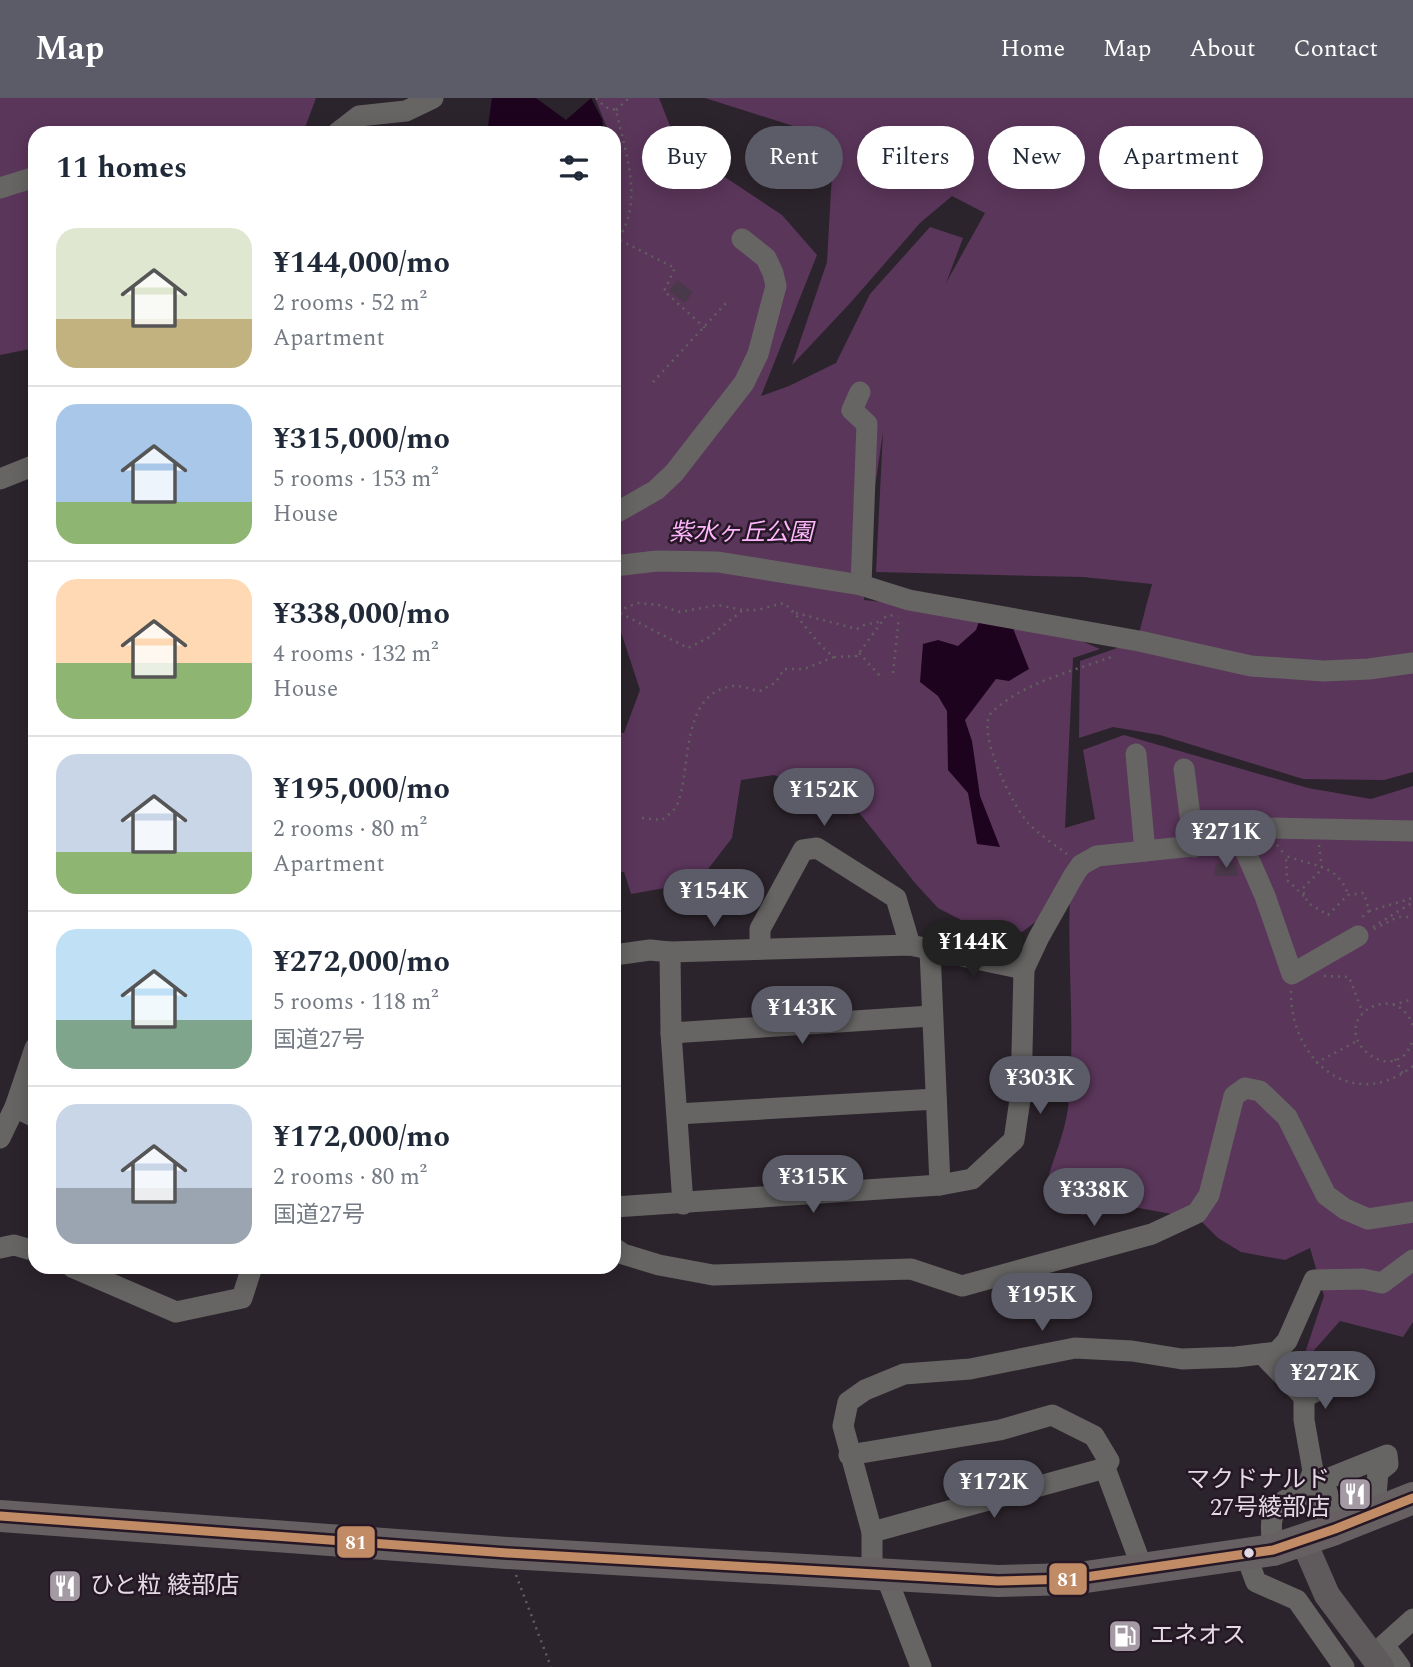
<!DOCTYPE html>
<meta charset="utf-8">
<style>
:root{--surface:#fff;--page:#f6f6f7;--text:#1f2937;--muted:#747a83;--line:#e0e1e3;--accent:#5b5c68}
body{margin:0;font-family:Spectral,"Noto Sans JP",serif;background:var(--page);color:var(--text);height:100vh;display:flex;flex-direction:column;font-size:26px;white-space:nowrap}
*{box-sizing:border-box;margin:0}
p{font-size:23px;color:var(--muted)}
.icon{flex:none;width:38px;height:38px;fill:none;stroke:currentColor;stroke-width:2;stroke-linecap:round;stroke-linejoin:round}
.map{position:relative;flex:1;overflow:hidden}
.details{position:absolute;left:28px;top:28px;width:593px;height:1148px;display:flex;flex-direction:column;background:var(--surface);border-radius:21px;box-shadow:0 4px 18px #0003}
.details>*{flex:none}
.hud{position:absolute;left:642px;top:28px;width:665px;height:63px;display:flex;gap:14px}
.price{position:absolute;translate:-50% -60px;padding:0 16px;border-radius:24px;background:var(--accent);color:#fff;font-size:23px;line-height:46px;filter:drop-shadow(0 2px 4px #0008)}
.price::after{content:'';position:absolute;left:50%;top:42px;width:21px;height:16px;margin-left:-10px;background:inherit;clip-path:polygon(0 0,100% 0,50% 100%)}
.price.current{background:#222;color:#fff}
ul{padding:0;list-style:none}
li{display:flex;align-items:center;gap:21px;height:175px;padding:0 28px}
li+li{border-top:2px solid var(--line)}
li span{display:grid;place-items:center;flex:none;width:196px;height:140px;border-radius:21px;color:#555}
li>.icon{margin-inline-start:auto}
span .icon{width:84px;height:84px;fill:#fffc;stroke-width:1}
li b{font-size:30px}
h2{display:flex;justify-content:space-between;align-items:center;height:84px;padding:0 28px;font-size:30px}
.pill{padding:0 24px;border-radius:32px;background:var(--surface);box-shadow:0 4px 18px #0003;font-size:24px;line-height:63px}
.pill.current{background:var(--accent);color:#fff}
header{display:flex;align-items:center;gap:42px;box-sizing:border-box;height:98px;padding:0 35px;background:var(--accent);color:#fff}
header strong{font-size:33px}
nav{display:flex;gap:38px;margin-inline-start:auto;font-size:24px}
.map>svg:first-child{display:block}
</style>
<header>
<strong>Map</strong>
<nav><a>Home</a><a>Map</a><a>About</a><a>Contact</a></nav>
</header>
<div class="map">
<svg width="1413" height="1569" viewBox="0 0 1413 1569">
<rect width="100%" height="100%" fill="#2c242c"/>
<g fill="#5b365b">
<polygon points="0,0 316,0 303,35 35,35 35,250 0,257"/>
<path d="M 595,0 L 659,0 L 678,48 L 782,117 L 817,157 L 761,298 L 789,288 L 836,265 L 870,196 L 930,129 L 963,140 L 946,185 L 985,115 L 952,98 L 920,125 L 852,203 L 792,267 L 827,164 L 834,41 L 705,0 L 1413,0 L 1413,674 L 1384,682 L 1303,681 L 1160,637 L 1113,629 L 1079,640 L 1080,563 L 1137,543 L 1152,486 L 1083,479 L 876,474 L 883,334 L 871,416 L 864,502 L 1026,519 L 1100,551 L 1073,560 L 1065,730 L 1095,721 L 1083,652 L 1124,637 L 1308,690 L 1371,701 L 1413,688 L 1413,1224 L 1403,1239 L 1340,1223 L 1301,1267 L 1324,1198 L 1310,1150 L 1285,1162 L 1241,1154 L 1218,1140 L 1199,1121 L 1128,1108 L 1082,1117 L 1047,1083 C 1054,1059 1065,1034 1068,1010 C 1076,939 1067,868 1070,798 L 1022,834 L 967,825 L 938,810 L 915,785 L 853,707 L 774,677 L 741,682 L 732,740 L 698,784 L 631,796 L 624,774 L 614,775 L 614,634 L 624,635 L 640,592 L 618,525 L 614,523 L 616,57 L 614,35 L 609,35 Z"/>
</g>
<g fill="#1d031e">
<polygon points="492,0 536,0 566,22 591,0 602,21 604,35 487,35"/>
<polygon points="980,521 1011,525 1029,571 1009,583 996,581 965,622 972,643 980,698 1000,749 977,746 968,695 948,672 947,613 938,598 920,584 923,546 938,542 958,548 976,532"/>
</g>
<g fill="#4a394a">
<polygon points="677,182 693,194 685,205 669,193"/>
<polygon points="1236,764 1238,778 1214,778 1216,766"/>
</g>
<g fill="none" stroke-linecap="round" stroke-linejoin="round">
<g stroke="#625e60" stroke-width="2.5" stroke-dasharray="2 5" stroke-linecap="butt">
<path d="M 596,0 L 605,9 L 616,12 C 623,45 638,85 628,120 C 625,130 619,140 614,149"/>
<polyline points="616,12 629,0"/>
<polyline points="614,139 675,170 664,193 705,230"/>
<polyline points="653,284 726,205"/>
<path d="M 614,512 L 688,550 L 708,540 L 743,512 L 757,512 L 784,505 C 803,522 814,544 834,559 L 857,558 L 886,518 L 894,517"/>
<polyline points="618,513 637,505 659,507 680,514 718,507 743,512"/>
<polyline points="796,515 857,531 864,527 883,523"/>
<polyline points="859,555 881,579"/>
<polyline points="893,575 899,519"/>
<path d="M 642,720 L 662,722 C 667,718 675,712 677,707 C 692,672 679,595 733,588 C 741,587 752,592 760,593 L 776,584 L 784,571 L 804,571 L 834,559"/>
<polyline points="1277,747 1286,758"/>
<polyline points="1319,747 1322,771 1302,791 1308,805 1328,817 1348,797 1364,795 1369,813 1360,821"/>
<path d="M 1067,756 C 1055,747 1040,737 1029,726 C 1014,711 974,631 992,614 C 1024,584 1074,573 1114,558"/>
<path d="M 1304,798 L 1287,782 L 1286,758 C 1313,768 1339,767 1348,797"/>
<polyline points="1369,813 1413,800"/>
<polyline points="1373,829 1413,804"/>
<polyline points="1374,831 1398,819 1413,819"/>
<polyline points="1324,878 1349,879 1363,915"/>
<path d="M 1291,893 C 1290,961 1351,1016 1413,968"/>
<polyline points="1393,907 1413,901"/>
<path d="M 1413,927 C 1409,918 1404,911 1395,907 C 1386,904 1376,906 1368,911 C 1327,940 1398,994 1413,941"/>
<polyline points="1395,961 1403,976"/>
<polyline points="1316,965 1357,943"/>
<polyline points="516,1477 551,1569"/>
</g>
<g stroke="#666563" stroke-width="21">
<polyline points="337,35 359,18 406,13 433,0"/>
<polyline points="0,90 35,79"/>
<polyline points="860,294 852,312 867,326 861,487"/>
<polyline points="0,381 35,367"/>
<polyline points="614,416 656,392 674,375 744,285 758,256 776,188 773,175 766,160 742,141"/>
<polyline points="614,468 657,463 718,464 861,487 909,502 1139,543 1251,568 1324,573 1369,571 1413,565"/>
<polyline points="1136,656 1145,753"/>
<polyline points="1184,671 1194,749"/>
<polyline points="1358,838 1292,876 1265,798 1241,743 1246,726 1264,730 1413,733"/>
<polyline points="760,850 760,831 803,752 817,750 896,800 910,847"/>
<polyline points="930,852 940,1087"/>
<polyline points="670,854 671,935 683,1106"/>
<polyline points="614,857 650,852 670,854 910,847 1024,871"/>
<polyline points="671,935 931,918"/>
<polyline points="15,1009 35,1019"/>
<polyline points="677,1016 936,1001"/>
<polyline points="0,1040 15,1009 35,950"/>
<polyline points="614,1109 940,1087 972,1081 1014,1042 1021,995 1024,871 1039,839 1074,777 1081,767 1097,758 1241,743"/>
<polyline points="0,1150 14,1147 35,1153"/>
<polyline points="614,1150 623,1156 659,1167 713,1177 911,1171 962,1188 1152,1136 1197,1115 1209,1097 1234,998 1245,990 1260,993 1287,1019 1326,1097 1345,1111 1368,1121 1413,1114"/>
<polyline points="72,1169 176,1214 242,1200 252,1169"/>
<polyline points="1262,1256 1304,1299 1304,1322 1313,1373 1305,1395"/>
<polyline points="1304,1299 1319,1292 1326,1267"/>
<polyline points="849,1357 1000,1332 1052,1317 1094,1338 1109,1363 1105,1370 1143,1472"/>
<polyline points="1317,1398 1327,1381 1387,1357 1388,1366 1378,1374 1376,1397 1333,1413 1324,1384"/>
<polyline points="872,1434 1105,1370"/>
<path d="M 1273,1452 C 1273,1443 1270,1432 1272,1422 C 1274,1401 1300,1393 1317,1398"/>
<polyline points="1246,1457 1256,1484 1297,1502 1344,1569"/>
<polyline points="872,1477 872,1434 843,1328 848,1304 865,1292 904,1276 970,1271 1075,1250 1132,1253 1182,1261 1236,1259 1277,1254 1287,1243 1314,1182 1363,1181 1382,1185 1413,1162"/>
<polyline points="886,1478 921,1569"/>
<polyline points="1400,1569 1384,1547 1413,1521"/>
</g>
<polyline stroke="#5f5b5c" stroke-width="26" points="1303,1442 1327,1497 1381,1569"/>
<polyline stroke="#666062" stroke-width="32" points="0,1418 507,1455 998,1483 1072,1481 1273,1452 1335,1431 1413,1400"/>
<g stroke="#251725" stroke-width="14">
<polyline id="bus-1" points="0,1418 507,1455 998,1483 1072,1481 1273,1452 1335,1431 1413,1400"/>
</g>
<use href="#bus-1" stroke="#c18c65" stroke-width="9"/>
</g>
<defs>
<g id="restaurant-square" transform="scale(1.75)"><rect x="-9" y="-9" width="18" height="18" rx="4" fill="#a49aa4" stroke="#251725"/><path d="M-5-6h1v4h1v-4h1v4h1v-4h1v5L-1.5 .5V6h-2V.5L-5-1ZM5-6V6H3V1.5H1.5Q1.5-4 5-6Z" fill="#fff"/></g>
<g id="fuel-square" transform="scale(1.75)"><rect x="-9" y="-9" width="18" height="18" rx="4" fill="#a49aa4" stroke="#251725"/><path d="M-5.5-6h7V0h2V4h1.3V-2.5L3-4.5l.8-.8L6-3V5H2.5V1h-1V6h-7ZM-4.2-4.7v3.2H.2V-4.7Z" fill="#fff"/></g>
</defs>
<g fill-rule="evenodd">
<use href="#restaurant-square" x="1355" y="1396"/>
<use href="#restaurant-square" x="65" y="1488"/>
<use href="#fuel-square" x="1125" y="1538"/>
</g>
<circle fill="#e4dae4" stroke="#251725" stroke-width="2.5" cx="1249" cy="1455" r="6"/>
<g text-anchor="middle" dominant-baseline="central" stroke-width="5" stroke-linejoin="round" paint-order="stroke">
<g font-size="24" font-style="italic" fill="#ffb6fd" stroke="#251725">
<text x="741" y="435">紫水ヶ丘公園</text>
</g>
<g font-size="24" fill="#e4dae4" stroke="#251725" text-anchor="start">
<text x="1330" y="1382" text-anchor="end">マクドナルド<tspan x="1330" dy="28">27号綾部店</tspan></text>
<text x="90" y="1488">ひと粒 綾部店</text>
<text x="1150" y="1538">エネオス</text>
</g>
</g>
<g stroke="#251725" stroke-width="2.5">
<rect x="336" y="1427" width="40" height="34" rx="7" fill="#c18c65"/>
<rect x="1048" y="1464" width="40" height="34" rx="7" fill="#c18c65"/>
</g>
<g font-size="19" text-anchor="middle" font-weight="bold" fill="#fff">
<text x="356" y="1451">81</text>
<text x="1068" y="1488">81</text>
</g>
</svg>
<b class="price" style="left:824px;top:730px">¥152K</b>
<b class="price" style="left:1226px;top:772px">¥271K</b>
<b class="price" style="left:714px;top:831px">¥154K</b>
<b class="price current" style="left:973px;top:882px">¥144K</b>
<b class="price" style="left:802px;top:948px">¥143K</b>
<b class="price" style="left:1040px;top:1018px">¥303K</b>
<b class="price" style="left:813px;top:1117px">¥315K</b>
<b class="price" style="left:1094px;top:1130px">¥338K</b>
<b class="price" style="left:1042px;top:1235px">¥195K</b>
<b class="price" style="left:1325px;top:1313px">¥272K</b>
<b class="price" style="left:994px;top:1422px">¥172K</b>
<div class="hud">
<a class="pill">Buy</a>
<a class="pill current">Rent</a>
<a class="pill">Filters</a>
<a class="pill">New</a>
<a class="pill">Apartment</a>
</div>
<section class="details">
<h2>11 homes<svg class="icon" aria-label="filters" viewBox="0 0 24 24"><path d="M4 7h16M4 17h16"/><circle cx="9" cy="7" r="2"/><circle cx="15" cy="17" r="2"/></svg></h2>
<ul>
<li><span style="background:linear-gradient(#dfe7d0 65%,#c2b280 0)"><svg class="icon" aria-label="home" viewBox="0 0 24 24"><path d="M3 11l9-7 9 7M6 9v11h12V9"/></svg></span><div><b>¥144,000/mo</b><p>2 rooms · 52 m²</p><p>Apartment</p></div></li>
<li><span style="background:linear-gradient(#a9c7e8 70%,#8fb573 0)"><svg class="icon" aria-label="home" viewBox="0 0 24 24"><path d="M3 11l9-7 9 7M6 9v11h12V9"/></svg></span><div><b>¥315,000/mo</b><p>5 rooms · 153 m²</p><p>House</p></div></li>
<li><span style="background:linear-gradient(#ffd9b3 60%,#8fb573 0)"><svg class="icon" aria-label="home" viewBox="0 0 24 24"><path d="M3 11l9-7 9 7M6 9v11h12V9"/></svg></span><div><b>¥338,000/mo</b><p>4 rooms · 132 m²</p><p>House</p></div></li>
<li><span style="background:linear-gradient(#c9d6e8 70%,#8fb573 0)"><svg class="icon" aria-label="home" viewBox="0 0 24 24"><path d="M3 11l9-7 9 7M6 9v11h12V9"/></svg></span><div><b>¥195,000/mo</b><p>2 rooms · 80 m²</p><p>Apartment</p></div></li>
<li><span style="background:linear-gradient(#bfe0f5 65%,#7fa58c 0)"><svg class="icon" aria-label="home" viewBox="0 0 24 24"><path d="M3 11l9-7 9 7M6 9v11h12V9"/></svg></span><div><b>¥272,000/mo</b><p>5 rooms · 118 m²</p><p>国道27号</p></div></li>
<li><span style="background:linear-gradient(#c9d6e8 60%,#9aa5b1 0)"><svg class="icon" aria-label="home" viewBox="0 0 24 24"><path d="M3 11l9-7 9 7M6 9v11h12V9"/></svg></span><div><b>¥172,000/mo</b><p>2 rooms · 80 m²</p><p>国道27号</p></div></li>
</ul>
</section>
</div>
